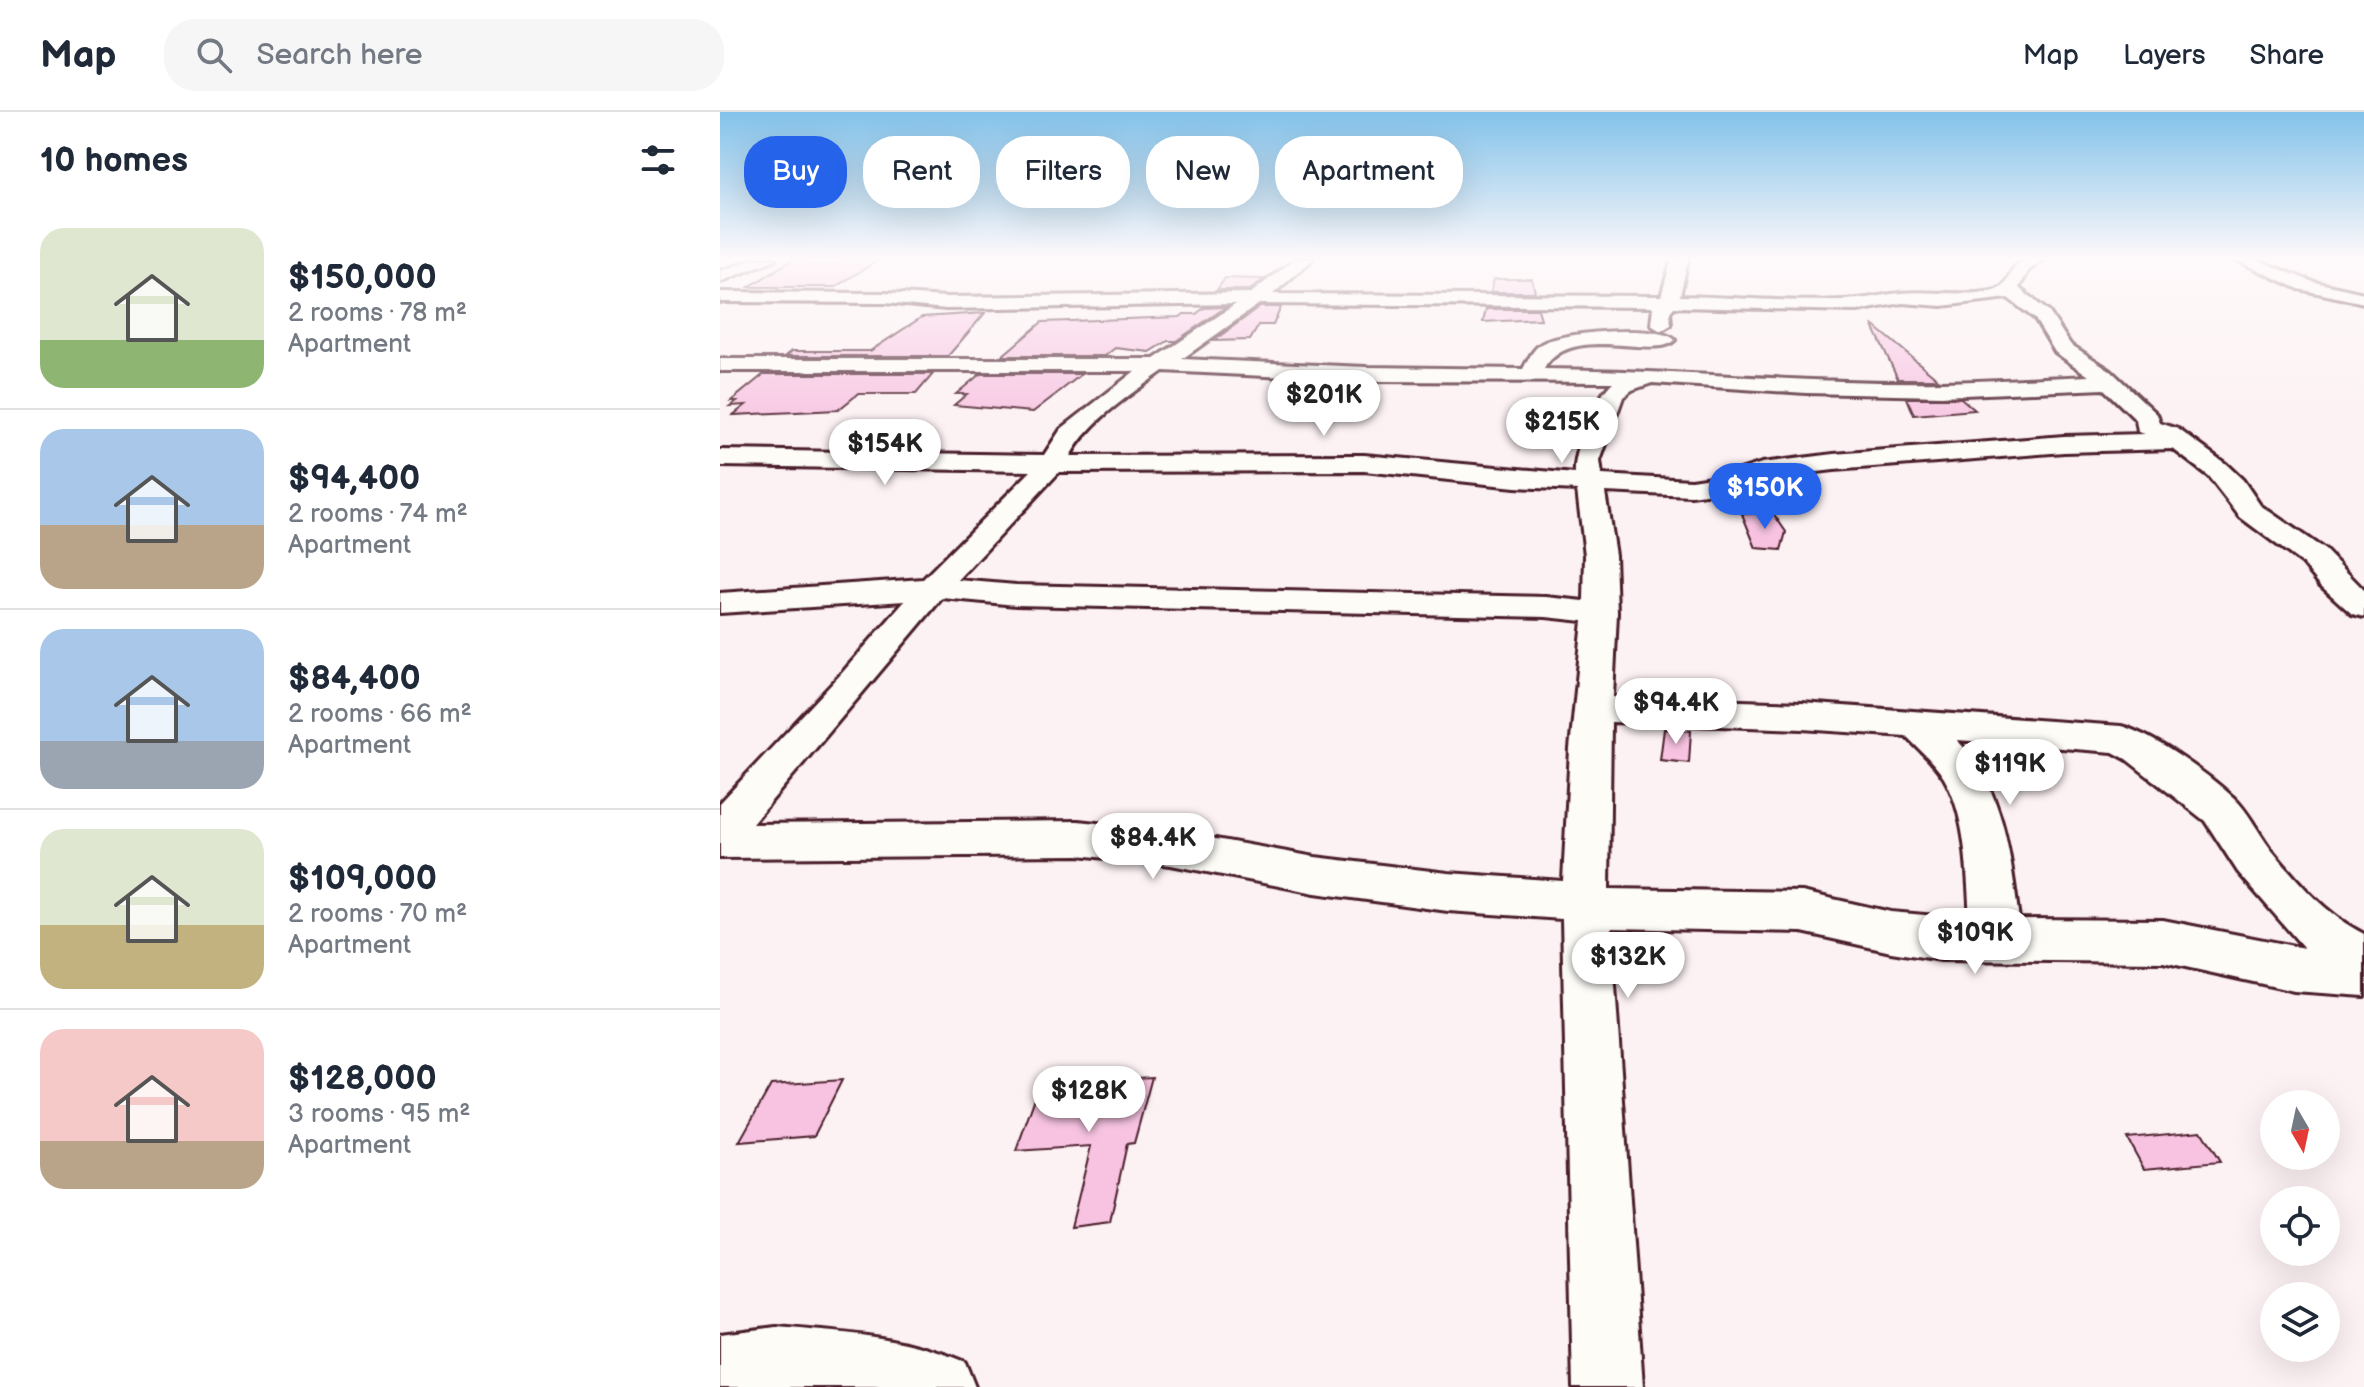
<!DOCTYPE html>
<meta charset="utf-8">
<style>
:root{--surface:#fff;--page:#f6f6f7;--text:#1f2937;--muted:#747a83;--line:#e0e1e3;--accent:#2563eb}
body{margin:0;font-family:"Balsamiq Sans",sans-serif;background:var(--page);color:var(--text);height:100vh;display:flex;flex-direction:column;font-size:30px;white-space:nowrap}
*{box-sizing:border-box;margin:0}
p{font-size:26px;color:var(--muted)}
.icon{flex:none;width:44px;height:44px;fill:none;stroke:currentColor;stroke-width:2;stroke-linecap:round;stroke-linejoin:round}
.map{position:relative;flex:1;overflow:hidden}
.side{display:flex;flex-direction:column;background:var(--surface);width:720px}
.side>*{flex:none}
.guide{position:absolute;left:24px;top:24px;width:760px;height:72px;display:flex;gap:16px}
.needle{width:52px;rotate:171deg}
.controls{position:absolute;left:1540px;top:978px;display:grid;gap:16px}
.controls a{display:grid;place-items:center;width:80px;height:80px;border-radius:50%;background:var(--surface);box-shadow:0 8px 32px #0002;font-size:40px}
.price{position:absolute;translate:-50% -68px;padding:0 18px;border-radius:28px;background:#fff;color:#222;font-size:26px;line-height:52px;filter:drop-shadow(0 2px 4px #0008)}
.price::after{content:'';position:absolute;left:50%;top:48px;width:24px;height:18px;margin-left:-12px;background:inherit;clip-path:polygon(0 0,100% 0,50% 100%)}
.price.current{background:var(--accent);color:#fff}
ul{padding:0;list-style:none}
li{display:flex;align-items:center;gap:24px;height:200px;padding:0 40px}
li+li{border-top:2px solid var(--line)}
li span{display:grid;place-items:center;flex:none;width:224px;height:160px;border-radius:24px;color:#555}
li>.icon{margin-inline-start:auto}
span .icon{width:96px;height:96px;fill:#fffc;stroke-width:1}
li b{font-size:34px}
h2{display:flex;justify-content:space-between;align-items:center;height:96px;padding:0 40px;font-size:34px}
.tag{padding:0 28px;border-radius:32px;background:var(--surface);box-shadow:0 8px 32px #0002;font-size:28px;line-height:72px}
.tag.current{background:var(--accent);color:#fff}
header{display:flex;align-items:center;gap:48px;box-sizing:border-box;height:112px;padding:0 40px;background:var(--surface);border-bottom:2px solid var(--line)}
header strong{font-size:38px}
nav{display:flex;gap:44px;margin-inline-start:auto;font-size:28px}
.search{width:560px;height:72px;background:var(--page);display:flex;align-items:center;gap:20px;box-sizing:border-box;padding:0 28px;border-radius:32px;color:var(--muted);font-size:30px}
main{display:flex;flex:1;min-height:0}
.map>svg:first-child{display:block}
</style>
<header>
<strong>Map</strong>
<div class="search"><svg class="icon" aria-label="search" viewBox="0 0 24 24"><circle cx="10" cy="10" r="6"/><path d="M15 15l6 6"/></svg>Search here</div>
<nav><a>Map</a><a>Layers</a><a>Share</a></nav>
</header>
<main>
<section class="side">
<h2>10 homes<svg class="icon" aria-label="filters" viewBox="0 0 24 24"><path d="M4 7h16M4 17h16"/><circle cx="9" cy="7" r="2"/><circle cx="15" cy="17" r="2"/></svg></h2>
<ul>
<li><span style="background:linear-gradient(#dfe7d0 70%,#8fb573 0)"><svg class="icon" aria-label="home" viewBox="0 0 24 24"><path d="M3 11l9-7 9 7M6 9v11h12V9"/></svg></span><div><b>$150,000</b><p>2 rooms · 78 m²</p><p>Apartment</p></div></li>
<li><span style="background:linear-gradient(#a9c7e8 60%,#b9a48a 0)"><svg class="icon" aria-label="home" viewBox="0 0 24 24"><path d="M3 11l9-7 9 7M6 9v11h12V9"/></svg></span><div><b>$94,400</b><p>2 rooms · 74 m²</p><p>Apartment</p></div></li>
<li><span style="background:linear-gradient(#a9c7e8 70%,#9aa5b1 0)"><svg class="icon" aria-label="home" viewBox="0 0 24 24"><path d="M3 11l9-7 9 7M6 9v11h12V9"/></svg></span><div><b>$84,400</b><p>2 rooms · 66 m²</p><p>Apartment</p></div></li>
<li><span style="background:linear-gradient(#dfe7d0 60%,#c2b280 0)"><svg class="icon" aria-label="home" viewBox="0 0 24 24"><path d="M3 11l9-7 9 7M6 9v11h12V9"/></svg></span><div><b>$109,000</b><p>2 rooms · 70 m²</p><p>Apartment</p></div></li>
<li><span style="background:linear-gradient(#f6c9c9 70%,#b9a48a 0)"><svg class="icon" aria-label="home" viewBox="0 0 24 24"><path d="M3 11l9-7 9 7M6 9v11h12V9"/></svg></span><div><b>$128,000</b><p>3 rooms · 95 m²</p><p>Apartment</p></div></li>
</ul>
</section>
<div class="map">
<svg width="1644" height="1275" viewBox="0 0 1644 1275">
<rect width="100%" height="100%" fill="#fcf1f3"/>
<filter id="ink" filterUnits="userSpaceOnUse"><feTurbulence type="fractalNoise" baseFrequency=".0125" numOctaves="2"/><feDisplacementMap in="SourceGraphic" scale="16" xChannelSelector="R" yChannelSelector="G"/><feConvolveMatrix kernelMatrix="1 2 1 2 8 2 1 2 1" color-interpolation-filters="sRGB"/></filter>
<g filter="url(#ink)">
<g fill="#f7c3e1" stroke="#4a1f2b" stroke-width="2">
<polygon points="73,147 160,147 115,175 29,175"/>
<polygon points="505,166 544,167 530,178 497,178"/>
<polygon points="774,167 812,167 815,180 771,180"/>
<polygon points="506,195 456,229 448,229 430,240 395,236 385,244 282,244 322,210 460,205 464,202 476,202 484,196"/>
<polygon points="540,195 561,195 553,213 539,213 530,228 493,229"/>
<polygon points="766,197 818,197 821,207 763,210"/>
<polygon points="265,201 228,244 66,244 72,239 150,239 202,205"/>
<polygon points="1152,212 1218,267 1178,267"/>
<polygon points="44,262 213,262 196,282 138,282 118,298 13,303 26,293 10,294 17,289 11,289"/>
<polygon points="260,262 362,262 313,300 234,293 247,282 236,282"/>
<polygon points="1187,286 1241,286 1255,298 1194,303"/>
<polygon points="1053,401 1066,420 1061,438 1036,436 1022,402"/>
<polygon points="944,617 971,619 969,651 940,648"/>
<polygon points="432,965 414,1031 407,1032 390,1110 351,1115 371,1034 296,1039 320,972"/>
<polygon points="122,968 94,1024 19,1030 51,973"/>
<polygon points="1481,1019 1500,1050 1424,1057 1407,1026"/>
</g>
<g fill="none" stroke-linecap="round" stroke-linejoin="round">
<g stroke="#4a1f2b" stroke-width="6">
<g id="minor">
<polygon points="34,147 56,147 0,170 0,159"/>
<path d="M 575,147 L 593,147 L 553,182 L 941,184 L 952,147 L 968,147 L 960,184 C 1018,185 1079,192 1138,187 C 1152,186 1166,182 1180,181 C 1211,178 1242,185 1272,179 C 1299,173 1277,147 1325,147 L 1309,158 L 1299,176 L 1329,200 L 1350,232 L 1390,258 L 1437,302 L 1440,311 L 1458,317 L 1506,352 L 1523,368 L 1540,393 L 1605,438 L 1644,478 L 1644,505 L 1632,502 L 1600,473 L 1583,452 L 1520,405 L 1488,364 L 1453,337 L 1344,340 L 1114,358 L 1047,366 L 1009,379 L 971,384 L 885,380 L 895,443 L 897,501 L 893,585 L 1082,591 L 1401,614 C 1434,623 1488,662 1514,686 C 1528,699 1538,720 1550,736 C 1576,768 1606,803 1644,822 L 1644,884 L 1574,879 L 1443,850 L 1221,848 L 1171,840 L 1082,820 L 891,816 L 923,1275 L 853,1275 L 842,807 L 728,799 L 595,781 L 451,753 L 358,743 L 0,746 L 0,691 L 122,561 L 185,489 L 0,501 L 0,481 L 203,467 L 311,359 L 0,354 L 0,338 L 324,343 L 341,317 L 415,259 L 0,259 L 0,247 L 434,247 L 516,192 L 226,197 L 165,191 L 0,190 L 0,180 L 165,181 L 226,185 L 531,181 ZM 1288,186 L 1315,207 L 1335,240 L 1369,264 C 1320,266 1271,269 1222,270 C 1089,272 957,258 824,257 C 851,209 936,249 955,228 C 941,212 840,220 821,232 C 813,237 808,248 803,257 L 646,255 L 462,247 L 539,192 L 933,195 L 931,213 L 941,219 L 951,213 L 950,200 L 954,195 L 1137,199 L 1182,191 L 1222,194 ZM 443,259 L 646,269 L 893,270 C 876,284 853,340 855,362 L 644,343 L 350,344 C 370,308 410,283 443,259 ZM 932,271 L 1086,281 L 1221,284 L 1384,277 L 1416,308 L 1418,320 L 1425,322 L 1344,324 L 1114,342 L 1042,351 L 1004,363 L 971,368 L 882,363 L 880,349 L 903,285 L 912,278 ZM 644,359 L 795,375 L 857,378 L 865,443 L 864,489 L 826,485 L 296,473 L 238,468 L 339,360 ZM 222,486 L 296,493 L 826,505 L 863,509 L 850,637 L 843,769 L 728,761 L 595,745 L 451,719 L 358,709 L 32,712 ZM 891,610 L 1082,617 L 1186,624 C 1199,637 1214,650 1224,666 C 1247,705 1247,762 1250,807 L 1171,800 L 1082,780 L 889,777 ZM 1237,628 L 1393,640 L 1406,647 L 1485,709 L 1518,760 L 1584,836 L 1443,808 L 1299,807 C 1290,743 1284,676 1237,628 Z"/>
<polygon points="1514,147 1535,147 1590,169 1644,181 1644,191 1579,177"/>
<path d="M 56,1215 C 124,1221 181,1223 245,1250 L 255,1275 L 0,1275 L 0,1222 Z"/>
</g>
</g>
<use href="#minor" fill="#fdfcf7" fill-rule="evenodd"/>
</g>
</g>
<linearGradient id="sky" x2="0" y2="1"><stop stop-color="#83c2ea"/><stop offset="0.45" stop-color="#fef9fa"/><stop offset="1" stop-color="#fef9fa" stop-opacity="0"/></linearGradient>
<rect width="1644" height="325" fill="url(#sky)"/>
</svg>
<div class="controls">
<a><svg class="needle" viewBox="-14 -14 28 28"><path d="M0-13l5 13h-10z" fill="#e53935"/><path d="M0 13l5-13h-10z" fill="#747a83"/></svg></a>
<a><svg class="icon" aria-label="locate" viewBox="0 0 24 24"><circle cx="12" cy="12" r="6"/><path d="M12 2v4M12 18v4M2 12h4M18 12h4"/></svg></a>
<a><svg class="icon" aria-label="layers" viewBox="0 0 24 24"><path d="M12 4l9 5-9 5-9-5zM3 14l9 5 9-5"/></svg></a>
</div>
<b class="price" style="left:604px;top:326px">$201K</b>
<b class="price" style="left:842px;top:353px">$215K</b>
<b class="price" style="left:165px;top:375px">$154K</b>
<b class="price current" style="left:1045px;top:419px">$150K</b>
<b class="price" style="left:956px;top:634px">$94.4K</b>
<b class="price" style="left:1290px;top:695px">$119K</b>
<b class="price" style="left:433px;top:769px">$84.4K</b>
<b class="price" style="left:1255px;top:864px">$109K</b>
<b class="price" style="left:908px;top:888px">$132K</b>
<b class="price" style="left:369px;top:1022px">$128K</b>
<div class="guide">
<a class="tag current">Buy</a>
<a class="tag">Rent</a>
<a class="tag">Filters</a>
<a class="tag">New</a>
<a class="tag">Apartment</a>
</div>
</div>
</main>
